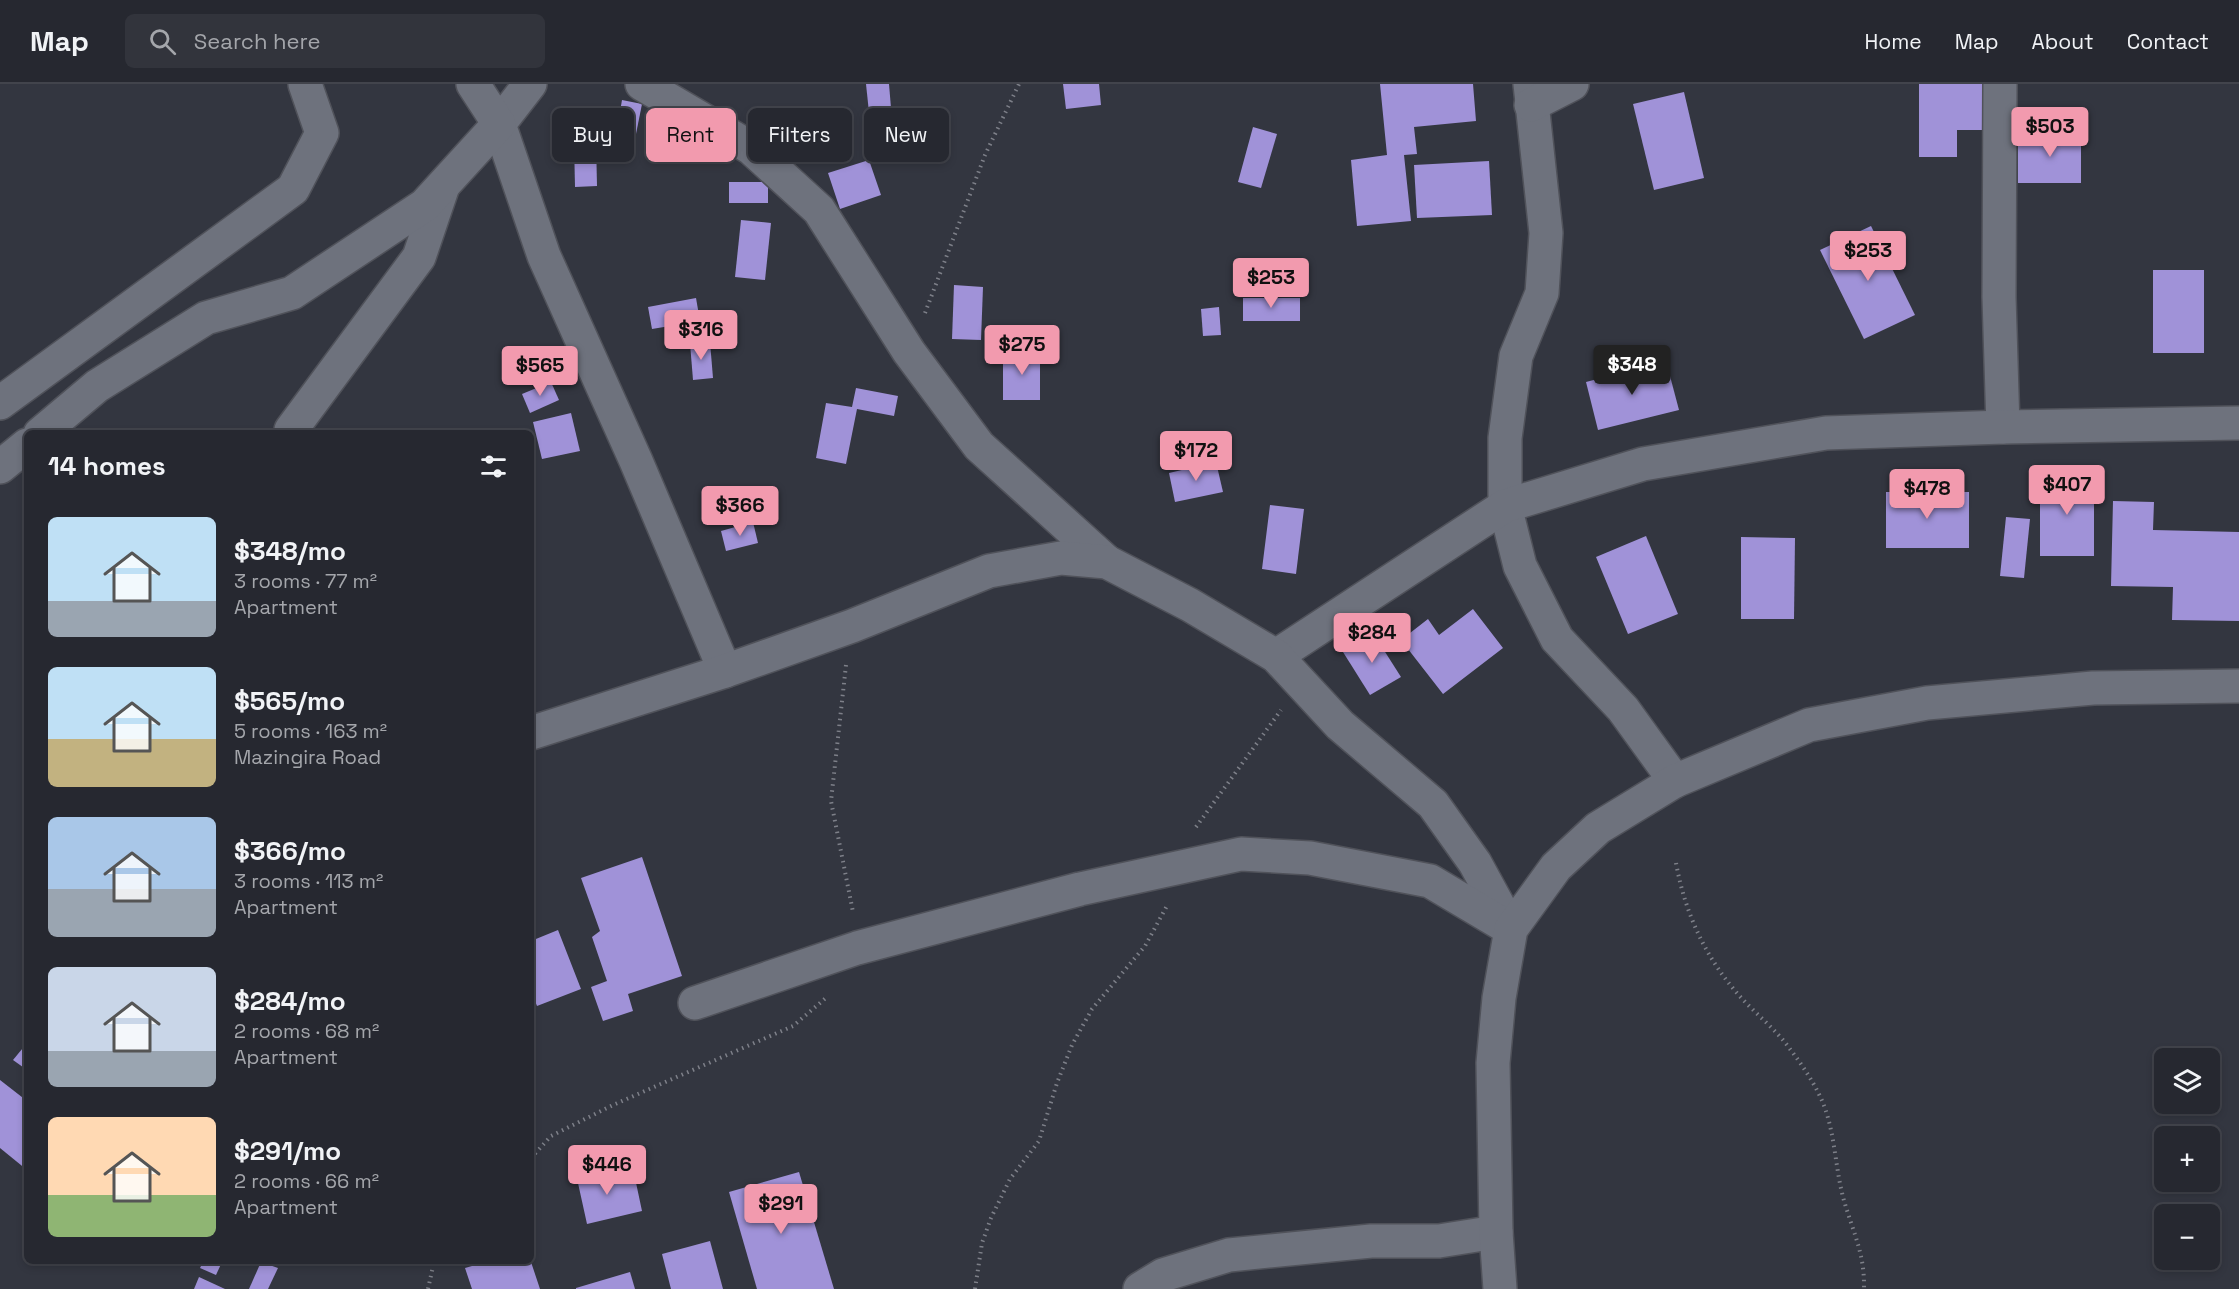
<!DOCTYPE html>
<meta charset="utf-8">
<style>
:root{--surface:#262830;--page:#32343c;--text:#f1f3f6;--muted:#a4a6ab;--line:#42444c;--accent:#f29aae}
body{margin:0;font-family:"Space Grotesk",sans-serif;background:var(--page);color:var(--text);height:100vh;display:flex;flex-direction:column;font-size:22px;white-space:nowrap}
*{box-sizing:border-box;margin:0}
p{font-size:20px;color:var(--muted)}
.icon{flex:none;width:33px;height:33px;fill:none;stroke:currentColor;stroke-width:2;stroke-linecap:round;stroke-linejoin:round}
.map{position:relative;flex:1;overflow:hidden}
.drawer{position:absolute;left:24px;top:346px;width:510px;height:834px;display:flex;flex-direction:column;background:var(--surface);border-radius:9px;box-shadow:0 3px 9px #0003,0 0 0 2px var(--line)}
.drawer>*{flex:none}
.hud{position:absolute;left:552px;top:24px;width:570px;height:54px;display:flex;gap:12px}
.tools{position:absolute;left:2154px;top:964px;display:grid;gap:12px}
.tools a{display:grid;place-items:center;width:66px;height:66px;border-radius:9px;background:var(--surface);box-shadow:0 3px 9px #0003,0 0 0 2px var(--line);font-size:30px}
.price{position:absolute;translate:-50% -51px;padding:0 14px;border-radius:6px;background:var(--accent);color:#111;font-size:20px;line-height:39px;filter:drop-shadow(0 2px 3px #0008)}
.price::after{content:'';position:absolute;left:50%;top:36px;width:18px;height:14px;margin-left:-9px;background:inherit;clip-path:polygon(0 0,100% 0,50% 100%)}
.price.on{background:#222;color:#fff}
ul{padding:0;list-style:none}
li{display:flex;align-items:center;gap:18px;height:150px;padding:0 24px}
li span{display:grid;place-items:center;flex:none;width:168px;height:120px;border-radius:9px;color:#555}
li>.icon{margin-inline-start:auto}
span .icon{width:72px;height:72px;fill:#fffc;stroke-width:1}
li b{font-size:26px}
h2{display:flex;justify-content:space-between;align-items:center;height:72px;padding:0 24px;font-size:26px}
.pill{padding:0 21px;border-radius:9px;background:var(--surface);box-shadow:0 3px 9px #0003,0 0 0 2px var(--line);font-size:21px;line-height:54px}
.pill.on{background:var(--accent);color:#111}
header{display:flex;align-items:center;gap:36px;box-sizing:border-box;height:84px;padding:0 30px;background:var(--surface);border-bottom:2px solid var(--line)}
header strong{font-size:28px}
nav{display:flex;gap:33px;margin-inline-start:auto;font-size:21px}
.search{width:420px;height:54px;background:var(--page);display:flex;align-items:center;gap:15px;box-sizing:border-box;padding:0 21px;border-radius:9px;color:var(--muted);font-size:22px}
.map>svg:first-child{display:block}
</style>
<header>
<strong>Map</strong>
<div class="search"><svg class="icon" aria-label="search" viewBox="0 0 24 24"><circle cx="10" cy="10" r="6"/><path d="M15 15l6 6"/></svg>Search here</div>
<nav><a>Home</a><a>Map</a><a>About</a><a>Contact</a></nav>
</header>
<div class="map">
<svg width="2239" height="1205" viewBox="0 0 2239 1205">
<rect width="100%" height="100%" fill="#333640"/>
<g fill="#a092d8">
<polygon points="866,0 889,0 892,36 870,38"/>
<polygon points="1063,0 1099,0 1101,21 1066,25"/>
<polygon points="1380,0 1473,0 1476,37 1414,43 1417,70 1404,71 1411,137 1357,142 1351,76 1387,71"/>
<polygon points="1919,0 1987,0 1987,46 1957,46 1957,73 1919,73"/>
<polygon points="1684,8 1704,94 1654,106 1633,20"/>
<polygon points="622,16 642,20 634,60 615,56"/>
<polygon points="1253,43 1277,50 1261,104 1238,98"/>
<rect x="2018" y="49" width="63" height="50"/>
<polygon points="596,57 597,102 575,103 574,58"/>
<polygon points="869,76 881,111 840,125 828,89"/>
<polygon points="1489,77 1492,131 1417,134 1414,81"/>
<rect x="729" y="98" width="39" height="21"/>
<polygon points="741,136 771,139 765,196 735,193"/>
<polygon points="1871,142 1915,231 1864,255 1820,166"/>
<rect x="2153" y="186" width="51" height="83"/>
<polygon points="954,201 983,203 981,256 952,255"/>
<polygon points="696,214 700,237 652,245 648,223"/>
<rect x="1243" y="214" width="57" height="23"/>
<polygon points="1219,223 1221,251 1203,252 1201,225"/>
<polygon points="710,258 713,294 693,296 690,259"/>
<rect x="1003" y="269" width="37" height="47"/>
<polygon points="1666,277 1679,326 1598,346 1586,298"/>
<polygon points="551,298 559,316 530,329 522,310"/>
<polygon points="856,304 898,312 894,332 857,325 846,380 816,374 826,319 852,323"/>
<polygon points="571,329 580,367 542,375 533,338"/>
<polygon points="1216,378 1223,408 1175,418 1169,389"/>
<rect x="2040" y="392" width="54" height="80"/>
<rect x="1886" y="408" width="83" height="56"/>
<polygon points="2113,417 2154,418 2153,446 2239,448 2239,537 2172,536 2173,503 2111,502"/>
<polygon points="1270,421 1304,425 1296,490 1262,485"/>
<polygon points="2006,433 2030,435 2024,494 2000,492"/>
<polygon points="753,438 758,459 726,467 721,447"/>
<polygon points="1646,452 1678,530 1628,550 1596,473"/>
<polygon points="1741,453 1795,454 1794,535 1741,535"/>
<polygon points="1473,525 1503,564 1443,610 1401,556 1428,535 1439,551"/>
<polygon points="1373,549 1401,593 1370,611 1343,568"/>
<polygon points="642,773 682,892 628,910 633,927 603,937 591,903 607,897 592,853 600,847 581,794"/>
<polygon points="558,846 581,905 537,922 533,912 531,913 531,857"/>
<polygon points="27,959 27,986 13,976"/>
<polygon points="0,996 27,1017 27,1086 0,1064"/>
<polygon points="609,1082 614,1099 635,1094 642,1127 587,1140 576,1090"/>
<polygon points="799,1088 834,1205 757,1205 729,1108"/>
<polygon points="710,1157 723,1205 671,1205 662,1170"/>
<polygon points="203,1178 222,1178 216,1191 200,1184"/>
<polygon points="261,1178 278,1184 268,1205 249,1205"/>
<polygon points="486,1178 531,1178 540,1205 472,1205 465,1184"/>
<polygon points="630,1188 635,1205 576,1205 576,1204"/>
<polygon points="199,1193 225,1205 194,1205"/>
</g>
<g fill="none" stroke-linecap="round" stroke-linejoin="round">
<g stroke="#50525a" stroke-width="36">
<g id="minor">
<polyline points="530,0 499,40 544,172 636,377 725,587"/>
<polyline points="642,0 751,64 819,126 909,268 979,362 1107,478"/>
<polyline points="1530,0 1546,149 1542,209 1516,272 1505,354 1505,422 1520,482 1557,555 1623,625 1675,697"/>
<polyline points="2000,0 1999,213 2003,343"/>
<polyline points="1531,21 1572,0"/>
<polyline points="0,319 293,105 322,49 305,0"/>
<polyline points="291,346 419,173 442,105"/>
<polyline points="40,350 97,302 206,234 292,209 425,121 499,40 473,0"/>
<polyline points="0,383 27,361"/>
<polyline points="1276,572 1505,422 1643,380 1826,349 2003,343 2239,339"/>
<polyline points="531,649 725,587 852,542 989,487 1061,474 1107,478 1190,521 1276,572 1340,641 1433,720 1475,779 1511,845"/>
<polyline points="695,919 857,864 1080,805 1241,770 1310,774 1430,797 1509,844"/>
<polyline points="1140,1205 1163,1191 1229,1171 1371,1157 1439,1157 1496,1148"/>
<polyline points="1500,1205 1496,1148 1493,979 1499,914 1511,845 1556,783 1598,744 1675,697 1809,641 1927,619 2093,604 2239,602"/>
</g>
</g>
<g stroke="#7e8089" stroke-width="4" stroke-dasharray="1.5 4.5" stroke-linecap="butt">
<polyline points="925,229 985,71 1019,0"/>
<polyline points="846,581 831,717 853,828"/>
<polyline points="1196,743 1281,626"/>
<path d="M 1676,779 C 1685,828 1704,871 1737,909 C 1753,928 1775,944 1790,965 C 1803,982 1815,1000 1823,1019 C 1835,1049 1835,1082 1843,1113 C 1852,1146 1865,1169 1864,1205"/>
<polyline points="531,1074 551,1052 613,1021 793,942 827,913"/>
<polyline points="428,1205 434,1178"/>
<polyline points="975,1205 982,1159 991,1134 1010,1095 1039,1057 1057,999 1072,961 1092,925 1145,862 1168,820"/>
</g>
<use href="#minor" stroke="#6e727d" stroke-width="33"/>
</g>
</svg>
<div class="tools">
<a><svg class="icon" aria-label="layers" viewBox="0 0 24 24"><path d="M12 4l9 5-9 5-9-5zM3 14l9 5 9-5"/></svg></a>
<a>+</a>
<a>−</a>
</div>
<b class="price" style="left:2050px;top:74px">$503</b>
<b class="price" style="left:1868px;top:198px">$253</b>
<b class="price" style="left:1271px;top:225px">$253</b>
<b class="price" style="left:701px;top:277px">$316</b>
<b class="price" style="left:1022px;top:292px">$275</b>
<b class="price on" style="left:1632px;top:312px">$348</b>
<b class="price" style="left:540px;top:313px">$565</b>
<b class="price" style="left:1196px;top:398px">$172</b>
<b class="price" style="left:2067px;top:432px">$407</b>
<b class="price" style="left:1927px;top:436px">$478</b>
<b class="price" style="left:740px;top:453px">$366</b>
<b class="price" style="left:1372px;top:580px">$284</b>
<b class="price" style="left:607px;top:1112px">$446</b>
<b class="price" style="left:781px;top:1151px">$291</b>
<div class="hud">
<a class="pill">Buy</a>
<a class="pill on">Rent</a>
<a class="pill">Filters</a>
<a class="pill">New</a>
</div>
<section class="drawer">
<h2>14 homes<svg class="icon" aria-label="filters" viewBox="0 0 24 24"><path d="M4 7h16M4 17h16"/><circle cx="9" cy="7" r="2"/><circle cx="15" cy="17" r="2"/></svg></h2>
<ul>
<li><span style="background:linear-gradient(#bfe0f5 70%,#9aa5b1 0)"><svg class="icon" aria-label="home" viewBox="0 0 24 24"><path d="M3 11l9-7 9 7M6 9v11h12V9"/></svg></span><div><b>$348/mo</b><p>3 rooms · 77 m²</p><p>Apartment</p></div></li>
<li><span style="background:linear-gradient(#bfe0f5 60%,#c2b280 0)"><svg class="icon" aria-label="home" viewBox="0 0 24 24"><path d="M3 11l9-7 9 7M6 9v11h12V9"/></svg></span><div><b>$565/mo</b><p>5 rooms · 163 m²</p><p>Mazingira Road</p></div></li>
<li><span style="background:linear-gradient(#a9c7e8 60%,#9aa5b1 0)"><svg class="icon" aria-label="home" viewBox="0 0 24 24"><path d="M3 11l9-7 9 7M6 9v11h12V9"/></svg></span><div><b>$366/mo</b><p>3 rooms · 113 m²</p><p>Apartment</p></div></li>
<li><span style="background:linear-gradient(#c9d6e8 70%,#9aa5b1 0)"><svg class="icon" aria-label="home" viewBox="0 0 24 24"><path d="M3 11l9-7 9 7M6 9v11h12V9"/></svg></span><div><b>$284/mo</b><p>2 rooms · 68 m²</p><p>Apartment</p></div></li>
<li><span style="background:linear-gradient(#ffd9b3 65%,#8fb573 0)"><svg class="icon" aria-label="home" viewBox="0 0 24 24"><path d="M3 11l9-7 9 7M6 9v11h12V9"/></svg></span><div><b>$291/mo</b><p>2 rooms · 66 m²</p><p>Apartment</p></div></li>
</ul>
</section>
</div>
